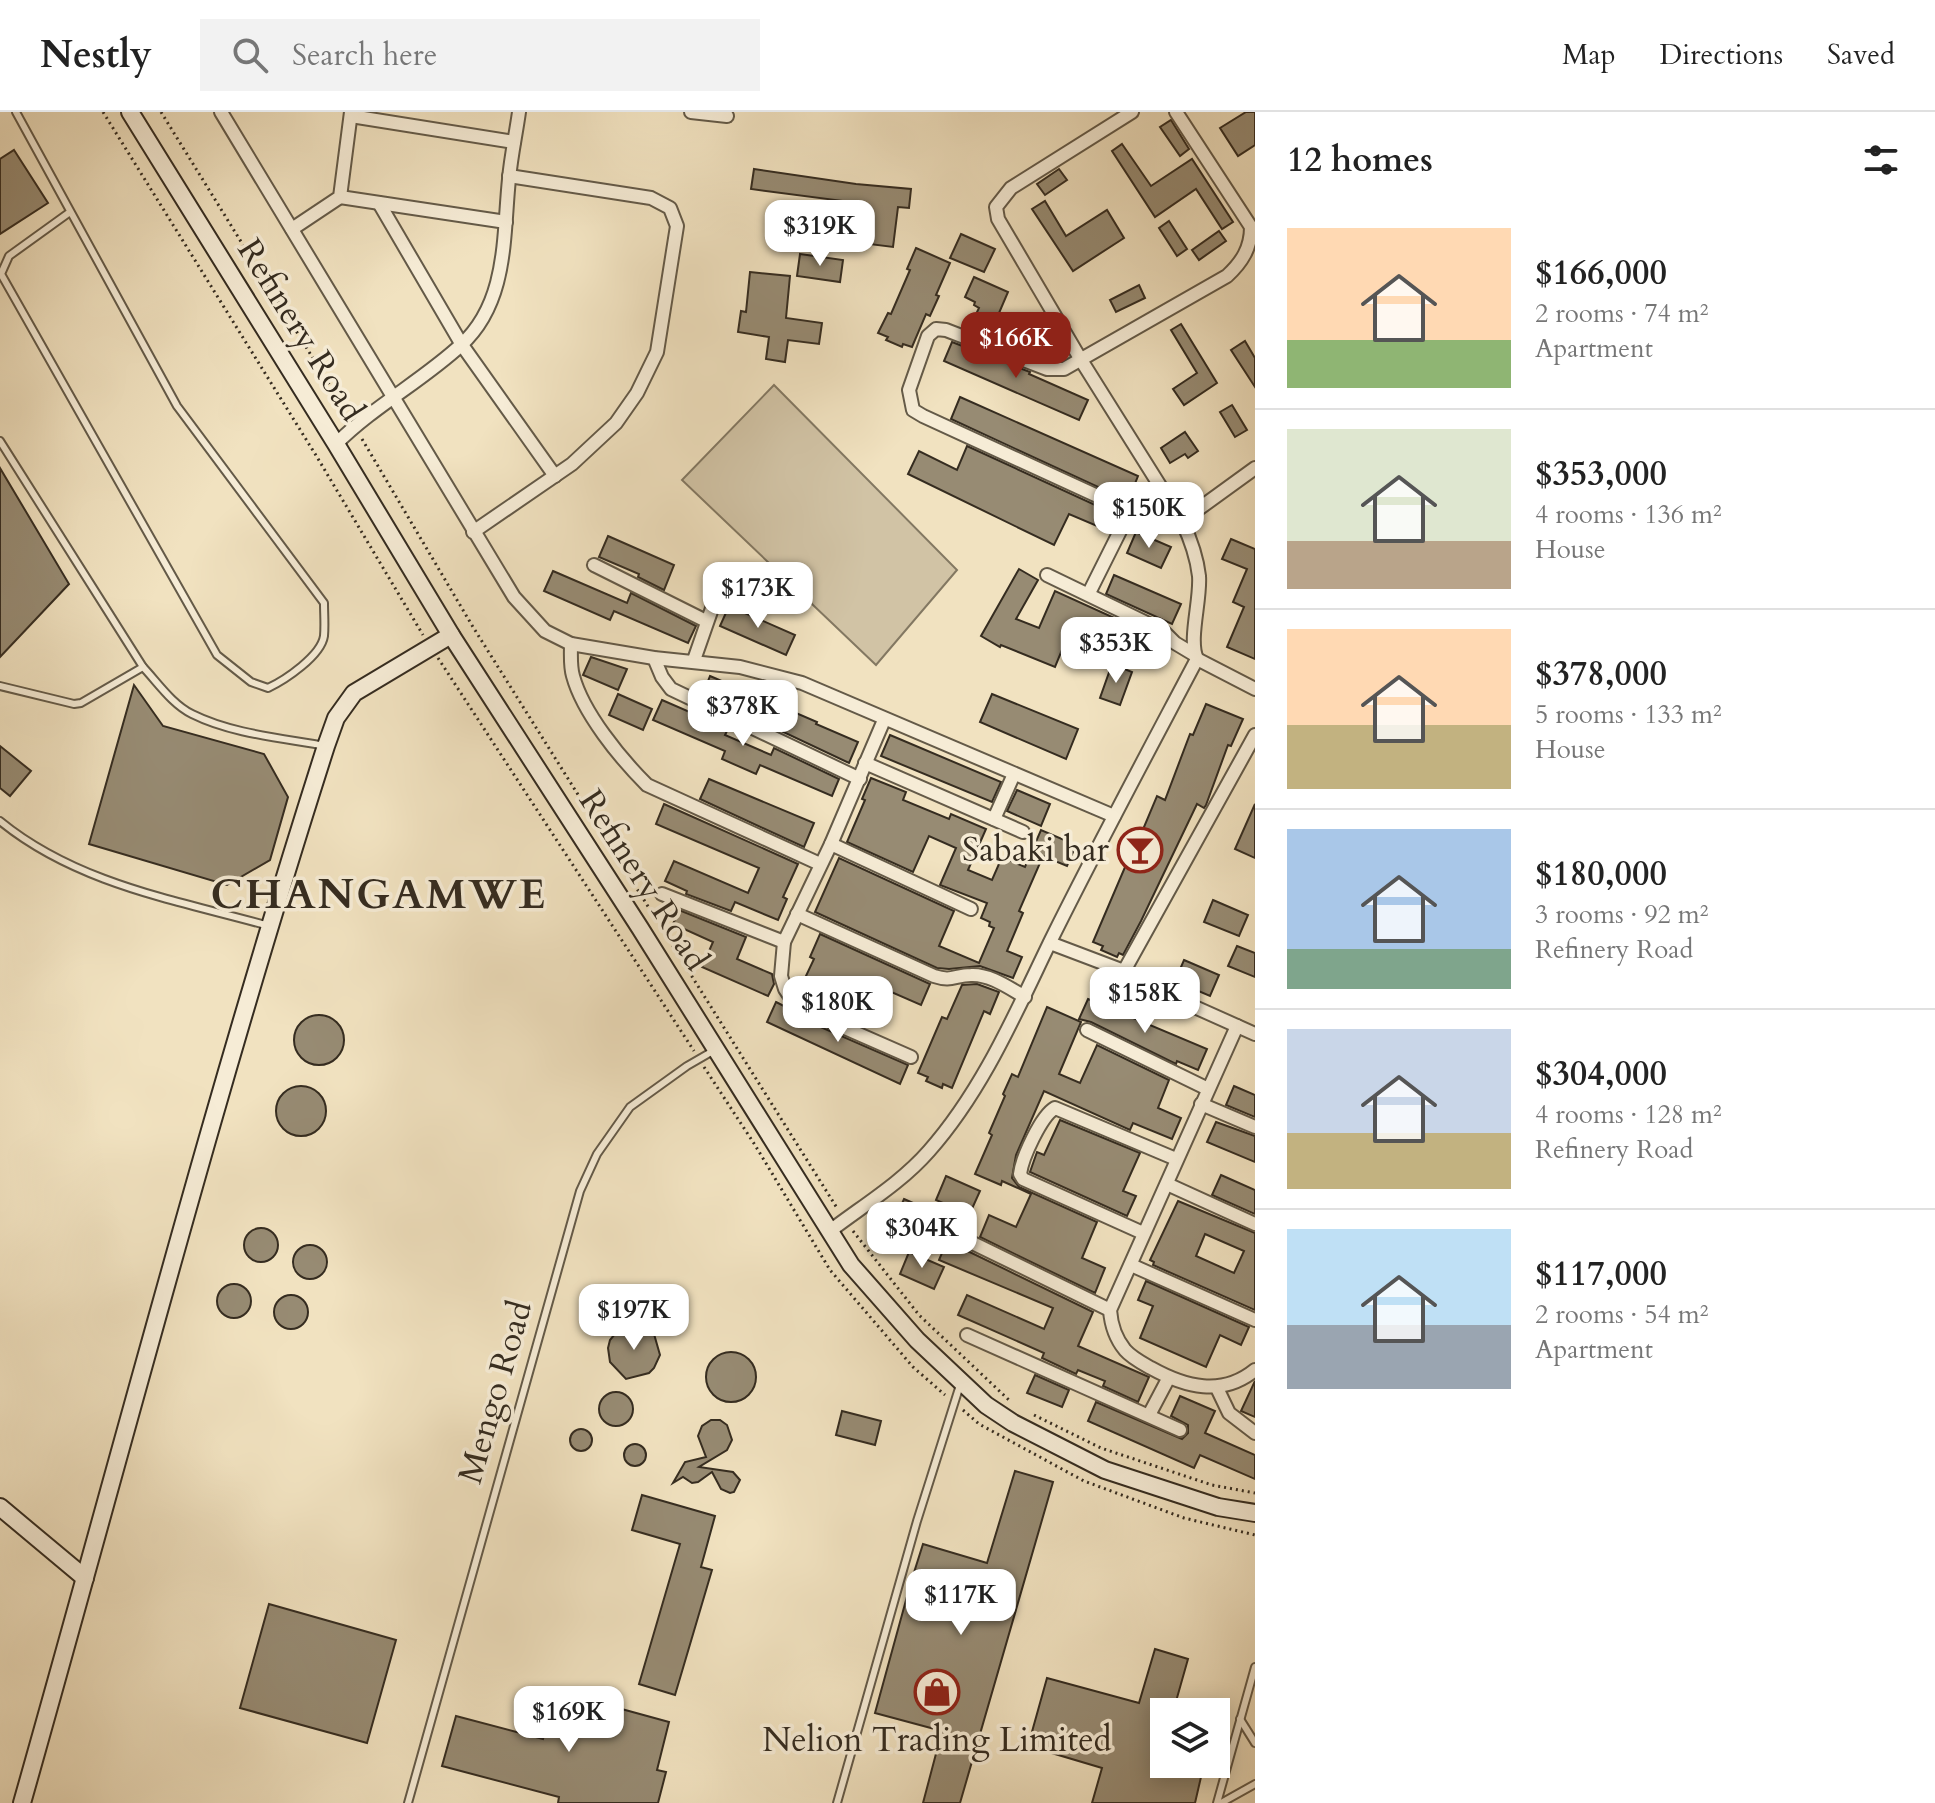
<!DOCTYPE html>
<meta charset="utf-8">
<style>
:root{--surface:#fff;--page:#f2f2f2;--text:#222;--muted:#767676;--line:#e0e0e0;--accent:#8f2418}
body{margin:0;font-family:Cardo,serif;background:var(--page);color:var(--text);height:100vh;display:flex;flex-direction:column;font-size:30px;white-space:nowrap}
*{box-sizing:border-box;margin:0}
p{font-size:26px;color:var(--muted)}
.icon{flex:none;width:44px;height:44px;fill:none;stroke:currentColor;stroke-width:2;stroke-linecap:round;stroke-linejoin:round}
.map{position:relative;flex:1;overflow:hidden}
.sheet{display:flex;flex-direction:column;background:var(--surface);width:680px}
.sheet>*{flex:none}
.controls{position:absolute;left:1150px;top:1586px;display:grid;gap:16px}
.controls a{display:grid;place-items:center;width:80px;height:80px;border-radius:0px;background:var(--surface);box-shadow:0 4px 20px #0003;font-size:40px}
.price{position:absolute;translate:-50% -68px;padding:0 18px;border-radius:16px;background:#fff;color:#222;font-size:26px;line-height:52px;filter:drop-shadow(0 2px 4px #0008)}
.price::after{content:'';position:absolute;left:50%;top:48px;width:24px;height:18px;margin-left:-12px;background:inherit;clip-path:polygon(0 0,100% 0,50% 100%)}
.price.active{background:var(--accent);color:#fff}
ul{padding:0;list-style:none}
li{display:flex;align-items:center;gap:24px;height:200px;padding:0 32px}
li+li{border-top:2px solid var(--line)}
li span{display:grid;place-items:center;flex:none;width:224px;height:160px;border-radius:0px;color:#555}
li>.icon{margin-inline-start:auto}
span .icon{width:96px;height:96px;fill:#fffc;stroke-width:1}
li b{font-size:34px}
h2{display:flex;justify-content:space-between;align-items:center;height:96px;padding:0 32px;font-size:34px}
header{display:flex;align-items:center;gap:48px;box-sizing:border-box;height:112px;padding:0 40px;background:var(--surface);border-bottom:2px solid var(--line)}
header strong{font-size:38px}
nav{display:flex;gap:44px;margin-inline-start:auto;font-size:28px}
.search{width:560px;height:72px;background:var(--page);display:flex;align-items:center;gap:20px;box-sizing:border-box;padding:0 28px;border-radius:0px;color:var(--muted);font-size:30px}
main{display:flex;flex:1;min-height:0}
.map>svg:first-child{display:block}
</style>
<header>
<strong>Nestly</strong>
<div class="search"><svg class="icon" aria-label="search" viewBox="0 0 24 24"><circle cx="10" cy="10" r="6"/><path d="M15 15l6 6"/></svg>Search here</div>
<nav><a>Map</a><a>Directions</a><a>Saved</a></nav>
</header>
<main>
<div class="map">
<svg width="1255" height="1691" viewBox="0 0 1255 1691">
<rect width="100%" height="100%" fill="#f1e2c0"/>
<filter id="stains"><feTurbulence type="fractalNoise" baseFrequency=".0025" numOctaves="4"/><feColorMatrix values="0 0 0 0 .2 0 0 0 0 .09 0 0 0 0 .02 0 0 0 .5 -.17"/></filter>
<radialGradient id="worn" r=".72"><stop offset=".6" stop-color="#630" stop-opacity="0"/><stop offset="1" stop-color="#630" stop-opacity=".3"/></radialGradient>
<polygon fill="#d1c3a5" stroke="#837862" stroke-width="2" points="774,273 957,458 876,553 682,368"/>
<g fill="#978b73" stroke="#352c20" stroke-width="2" fill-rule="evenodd">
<polygon points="1246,0 1255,0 1255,33 1238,44 1220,16"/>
<polygon points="1171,8 1189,37 1180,44 1160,15"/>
<polygon points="1122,32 1151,74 1192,47 1233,110 1222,117 1196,77 1155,105 1112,39"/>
<polygon points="14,38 48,91 0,122 0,47"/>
<polygon points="754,57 856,72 911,77 909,96 898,95 893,135 845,129 851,90 751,77"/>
<polygon points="1059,57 1067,68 1045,83 1037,72"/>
<polygon points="1045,89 1066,124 1107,98 1124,126 1073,159 1032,97"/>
<polygon points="1169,109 1187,137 1177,144 1159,116"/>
<polygon points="1219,119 1226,129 1199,148 1192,138"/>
<polygon points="961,122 995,137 984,160 950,146"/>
<polygon points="916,136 950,151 936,183 939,184 930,204 926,202 912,235 903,232 902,235 886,228 888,225 878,221 888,201 891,202 910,158 907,157"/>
<polygon points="800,142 843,148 840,170 797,164"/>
<polygon points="750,160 790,164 786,206 822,211 819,232 788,228 785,250 766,247 769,225 738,220 741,199 746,200"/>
<polygon points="974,165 1008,180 996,208 1043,228 1037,243 969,217 979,196 974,193 975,190 965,185"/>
<polygon points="1139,173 1145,186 1116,200 1110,188"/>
<polygon points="1181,212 1217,271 1184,293 1173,277 1197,261 1171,218"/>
<polygon points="1245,229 1255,246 1255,275 1231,238"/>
<polygon points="952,230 1030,260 1029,262 1088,288 1079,308 944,249"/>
<polygon points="960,285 1138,364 1130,384 1113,377 1111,381 951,307"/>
<polygon points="1232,293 1247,318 1235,325 1220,300"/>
<polygon points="1185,320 1198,339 1188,346 1185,342 1170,351 1161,336"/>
<polygon points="967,334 1104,397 1097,414 1069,402 1054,433 908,362 919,339 957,358"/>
<polygon points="0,356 69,472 0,545"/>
<polygon points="1136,420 1171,435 1161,456 1127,441"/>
<polygon points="608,424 674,453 664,478 638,465 639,462 599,445"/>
<polygon points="1231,427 1255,437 1255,547 1227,535 1244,495 1233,490 1247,457 1222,447"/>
<polygon points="1019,457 1038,468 1016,507 1039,516 1055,479 1121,509 1113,528 1073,511 1055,555 1001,533 1000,535 981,524"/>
<polygon points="553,459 627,491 631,481 696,514 688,531 614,499 610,508 544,479"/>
<polygon points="1114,463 1181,492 1172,512 1106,482"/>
<polygon points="729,494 795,523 786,543 720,514"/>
<polygon points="591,545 627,557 618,578 583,563"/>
<polygon points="1112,552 1132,560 1120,593 1100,586"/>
<polygon points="710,564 817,610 816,612 858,630 849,651 703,582"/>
<polygon points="134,573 163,614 264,642 288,685 270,748 227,773 89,732"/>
<polygon points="618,582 652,597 643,618 609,603"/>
<polygon points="992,582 1078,617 1066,647 980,610"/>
<polygon points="662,588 694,602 695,599 729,615 725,623 771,643 774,636 839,667 832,684 760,653 756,662 722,647 725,639 653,608"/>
<polygon points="1206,592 1243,607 1231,634 1228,633 1206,693 1204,696 1197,692 1141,809 1123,843 1119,841 1117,845 1101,838 1103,834 1093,830 1137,727 1139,727 1157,684 1165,688 1190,622 1193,623"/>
<polygon points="890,623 1001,670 992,690 881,644"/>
<polygon points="0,634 31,659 10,684 0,676"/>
<polygon points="871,666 906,680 903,688 949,707 951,702 986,717 968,758 992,768 1002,745 1025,755 1041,718 1076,733 1067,754 1043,744 1019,799 1023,801 1007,839 1022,845 1013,866 980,854 949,857 937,856 815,800 839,746 954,799 939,834 979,851 994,816 989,814 990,810 981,806 987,791 940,773 956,736 929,724 913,760 847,730 865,688 862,687"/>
<polygon points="709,667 814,711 804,735 700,687"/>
<polygon points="1017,678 1050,692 1041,714 1007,699"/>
<polygon points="664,692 798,752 783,785 787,787 778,808 735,790 731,799 686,782 687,779 665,769 674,749 748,781 759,756 656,712"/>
<polygon points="1255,692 1255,746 1235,737"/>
<polygon points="1213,788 1248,803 1239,824 1204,810"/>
<polygon points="679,798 746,825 737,847 772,862 774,872 768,884 702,855 713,830 673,812"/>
<polygon points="820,822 930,872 921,893 880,875 863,914 803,888 798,881 814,847 810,845"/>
<polygon points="1237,834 1255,841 1255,865 1228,854"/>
<polygon points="1184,848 1219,863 1210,884 1175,869"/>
<polygon points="977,872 999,880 990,902 984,899 952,976 943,972 942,976 926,969 928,965 918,961 942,905 947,907 962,873"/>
<polygon points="1088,887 1207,937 1198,958 1177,949 1176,952 1091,910 1079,907"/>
<polygon points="776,890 786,895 793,903 908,953 900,972 767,910"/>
<polygon points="1047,895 1081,910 1059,962 1080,971 1097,933 1169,968 1158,996 1181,1006 1172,1027 1133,1011 1130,1018 1044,979 1016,1043 1012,1066 1019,1075 1097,1110 1082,1146 1105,1156 1095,1181 980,1125 989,1103 1016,1115 1031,1082 1002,1069 1001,1073 975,1062 992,1023 989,1021 1005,984 1003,982 1012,962 1018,965"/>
<circle cx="319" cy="928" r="25"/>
<polygon points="1234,974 1255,983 1255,1005 1226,993"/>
<circle cx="301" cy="999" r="25"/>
<polygon points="1060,1008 1140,1041 1123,1079 1136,1084 1127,1104 1030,1060 1037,1040 1044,1043"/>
<polygon points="1216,1010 1255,1024 1255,1050 1207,1030"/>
<polygon points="1221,1063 1255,1078 1255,1102 1212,1083"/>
<polygon points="946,1064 980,1079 971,1099 963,1096 961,1099 936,1088"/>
<polygon points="904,1087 938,1102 929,1122 921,1118 919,1122 903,1115 905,1111 895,1107"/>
<path d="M 1178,1089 L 1255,1121 L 1255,1198 L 1153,1153 L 1154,1150 L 1150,1148 ZM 1205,1122 L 1244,1139 L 1234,1161 L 1196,1144 Z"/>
<circle cx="261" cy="1133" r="17"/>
<polygon points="947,1129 1093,1200 1078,1234 1149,1265 1138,1290 1103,1274 1105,1269 1078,1258 1076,1262 1042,1246 1044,1241 958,1203 967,1183 1044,1217 1053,1196 939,1148"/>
<circle cx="310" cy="1150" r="17"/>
<polygon points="909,1140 944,1155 934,1177 900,1162"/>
<polygon points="1146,1169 1249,1215 1241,1233 1220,1223 1206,1255 1140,1226 1153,1194 1138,1188"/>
<circle cx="234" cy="1189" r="17"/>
<circle cx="291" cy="1200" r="17"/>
<polygon points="634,1213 654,1222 660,1243 654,1256 649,1261 626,1267 610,1250 608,1236 610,1228 619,1217"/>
<circle cx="731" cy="1265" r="25"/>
<polygon points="1035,1263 1069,1278 1062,1295 1027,1281"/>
<polygon points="1255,1269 1255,1305 1241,1299"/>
<circle cx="616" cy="1297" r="17"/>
<polygon points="1180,1284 1215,1299 1205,1321 1255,1343 1255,1367 1200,1343 1194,1356 1088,1309 1096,1290 1182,1327 1188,1321 1188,1313 1171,1304"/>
<polygon points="842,1299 881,1309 875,1333 836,1323"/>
<polygon points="711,1308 720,1308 727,1313 732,1328 727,1338 699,1355 733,1360 740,1368 734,1380 730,1381 721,1377 712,1360 698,1370 692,1371 683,1365 673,1371 685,1350 706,1345 698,1324 702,1314"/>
<circle cx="581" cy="1328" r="11"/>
<circle cx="635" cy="1343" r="11"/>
<polygon points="1015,1359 1053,1370 960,1691 923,1691 942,1619 875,1601 911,1470 923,1432 987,1451"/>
<polygon points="642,1383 715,1404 701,1455 712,1458 675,1583 639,1572 680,1432 632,1418"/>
<polygon points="269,1492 396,1528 367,1631 240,1596"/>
<polygon points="1155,1537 1188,1547 1173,1600 1164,1600 1164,1652 1204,1652 1195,1691 1092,1691 1102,1656 1028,1634 1047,1566 1139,1591"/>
<polygon points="556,1579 669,1610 657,1658 666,1660 658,1691 558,1691 559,1685 442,1654 456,1604 543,1627"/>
</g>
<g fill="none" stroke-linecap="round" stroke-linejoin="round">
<g stroke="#645a48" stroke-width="10">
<g id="lane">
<path d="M 16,0 L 177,294 L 324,491 C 324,502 325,513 324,524 C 321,544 285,568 268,576 L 251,570 L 217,543 L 1,162 L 9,144 L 70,100"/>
<path d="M 0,329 L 143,555 C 158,571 172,592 192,602 C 232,622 282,626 326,634"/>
<polyline points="0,574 74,592 81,591 143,555"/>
<path d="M 0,709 C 77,772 176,788 269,814"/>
<polyline points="1240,1607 1255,1631"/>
<polyline points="408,1691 580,1079 597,1042 630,995 687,954 713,939"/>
<polyline points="837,1691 917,1409 960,1273"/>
<polyline points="1217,1691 1255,1555"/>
<polyline points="1221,1691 1255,1672"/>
</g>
</g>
<g stroke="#645a48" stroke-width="16">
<g id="street">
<polyline points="221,0 514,485 545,519 571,532 654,546 740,555 802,571 1114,704"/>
<polyline points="691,0 727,4"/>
<polyline points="351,4 514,30"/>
<polyline points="340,85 506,110"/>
<polyline points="379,91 462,233 555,364"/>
<polyline points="292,117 340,85 351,0"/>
<path d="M 336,332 C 374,294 422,269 461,233 C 508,190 503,125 509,67 C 511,44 516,22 519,0"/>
<path d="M 1166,385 L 1130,399 L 923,304 L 913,298 L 909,278 L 928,224 L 936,217 L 946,218 L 1047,257 L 1064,257 L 1227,164 C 1242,150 1251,136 1251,115 L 1176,0"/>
<polyline points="1182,409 1255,356"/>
<polyline points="473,420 572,352 616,311 637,281 657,240 677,114 670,96 651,86 509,64"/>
<polyline points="594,453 706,509"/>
<polyline points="1047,463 1163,519 1175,531 1195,543"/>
<polyline points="1089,481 1130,399"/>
<path d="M 571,532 C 571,542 570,554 573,564 C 583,601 620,646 647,673 L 820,752"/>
<polyline points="654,546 662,565 671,577 860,667"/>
<polyline points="1197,547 1255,577"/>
<polyline points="694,548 716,485"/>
<polyline points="884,608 831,732 784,830 781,864 785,877 797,895 911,945"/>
<polyline points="865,651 1023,720"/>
<polyline points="994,707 1014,662"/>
<polyline points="831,732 971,797"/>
<polyline points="662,782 784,830"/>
<path d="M 797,802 L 934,864 C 952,870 955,863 971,863 C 990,862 1009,876 1025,885"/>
<polyline points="1050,831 1124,859 1179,888 1255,922"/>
<polyline points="1124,859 1255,623"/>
<path d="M 1237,914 L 1110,1198 C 1111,1212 1116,1227 1125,1238 C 1132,1246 1142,1251 1151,1256 C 1185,1275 1222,1285 1255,1258"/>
<polyline points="1087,918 1208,977"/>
<polyline points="1201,992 1255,1015"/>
<polyline points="1167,1072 1255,1112"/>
<path d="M 830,1119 C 864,1093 901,1071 929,1039 C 983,978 1016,900 1051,828 C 1098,733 1148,640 1197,547 C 1188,528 1201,488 1199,464 C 1197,446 1190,426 1182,409 L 1081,248 L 998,107 L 996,95 L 1011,76 L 1132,0"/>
<polyline points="952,1121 1110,1198"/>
<path d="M 1143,1121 L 1023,1067 L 1020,1062 C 1022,1046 1041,1004 1055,996 L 1176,1047"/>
<polyline points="1131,1153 1255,1208"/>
<polyline points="967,1223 1180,1318"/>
<polyline points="1217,1276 1229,1301 1255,1321"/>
<polyline points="1149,1303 1168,1267"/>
</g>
</g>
<g stroke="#352c20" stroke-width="20">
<g id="secondary">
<polyline points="130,0 336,332 451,523 640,816 851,1153 917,1228 986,1293 1013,1311 1105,1358 1218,1395 1255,1401"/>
<polyline points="0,1395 85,1466"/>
<path d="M 22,1691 C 122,1338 214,983 326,634 L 336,606 L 354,581 L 451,523"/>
</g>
</g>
<g stroke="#352c20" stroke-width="3" stroke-dasharray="2 4" stroke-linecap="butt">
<polyline points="103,0 317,345 423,523"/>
<polyline points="161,0 348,303"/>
<polyline points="362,327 473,515 837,1096"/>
<polyline points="438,546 694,939"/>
<polyline points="704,955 755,1033 830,1158 913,1255 945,1283"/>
<polyline points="853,1119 919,1203 1010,1289"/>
<polyline points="963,1298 979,1312 1084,1369 1184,1406 1255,1423"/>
<polyline points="1034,1303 1101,1336 1212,1373 1255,1381"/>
</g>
<use href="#lane" stroke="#f6ecd6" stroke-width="6"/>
<use href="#street" stroke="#f6ecd6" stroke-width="12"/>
<use href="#secondary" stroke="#f6ecd6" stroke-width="16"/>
</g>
<defs>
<g id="bar-ring" transform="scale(2.3)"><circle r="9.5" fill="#f6ecd6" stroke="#8f2418" stroke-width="1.5"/><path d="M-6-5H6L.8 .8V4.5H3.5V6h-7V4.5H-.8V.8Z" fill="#8f2418"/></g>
<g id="shop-ring" transform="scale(2.3)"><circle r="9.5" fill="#f6ecd6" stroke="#8f2418" stroke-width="1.5"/><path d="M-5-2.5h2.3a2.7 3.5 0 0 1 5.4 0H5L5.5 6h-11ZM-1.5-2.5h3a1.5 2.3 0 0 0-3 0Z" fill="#8f2418"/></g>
</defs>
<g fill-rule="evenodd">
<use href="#bar-ring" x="1140" y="738"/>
<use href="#shop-ring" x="937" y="1580"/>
</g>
<g text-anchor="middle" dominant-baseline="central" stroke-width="7" stroke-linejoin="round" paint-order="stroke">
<g font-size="34" fill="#352c20" stroke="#f6ecd6">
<text transform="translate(301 218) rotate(58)">Refinery Road</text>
<text transform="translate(644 768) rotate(57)">Refinery Road</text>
<text transform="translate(495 1280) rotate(-74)">Mengo Road</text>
</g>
<g font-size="34" fill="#352c20" stroke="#f6ecd6" text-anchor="end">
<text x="1109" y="738">Sabaki bar</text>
<text x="937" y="1628" text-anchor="middle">Nelion Trading Limited</text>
</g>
<g font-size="42" font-weight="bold" letter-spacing="2" fill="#352c20" stroke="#f6ecd6">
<text x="379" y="782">CHANGAMWE</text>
</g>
</g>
<rect width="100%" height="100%" filter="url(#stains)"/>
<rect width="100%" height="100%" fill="url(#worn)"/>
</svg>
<div class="controls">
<a><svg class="icon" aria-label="layers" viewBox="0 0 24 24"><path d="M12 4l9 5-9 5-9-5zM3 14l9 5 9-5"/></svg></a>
</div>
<b class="price" style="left:820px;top:156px">$319K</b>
<b class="price active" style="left:1016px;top:268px">$166K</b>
<b class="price" style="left:1149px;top:438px">$150K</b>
<b class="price" style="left:758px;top:518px">$173K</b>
<b class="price" style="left:1116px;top:573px">$353K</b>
<b class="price" style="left:743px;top:636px">$378K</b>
<b class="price" style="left:1145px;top:923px">$158K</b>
<b class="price" style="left:838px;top:932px">$180K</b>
<b class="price" style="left:922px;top:1158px">$304K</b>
<b class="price" style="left:634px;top:1240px">$197K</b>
<b class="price" style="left:961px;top:1525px">$117K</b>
<b class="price" style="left:569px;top:1642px">$169K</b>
</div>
<section class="sheet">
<h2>12 homes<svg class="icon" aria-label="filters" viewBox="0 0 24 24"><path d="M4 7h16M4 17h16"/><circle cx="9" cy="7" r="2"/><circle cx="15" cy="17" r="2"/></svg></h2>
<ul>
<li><span style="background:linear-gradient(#ffd9b3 70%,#8fb573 0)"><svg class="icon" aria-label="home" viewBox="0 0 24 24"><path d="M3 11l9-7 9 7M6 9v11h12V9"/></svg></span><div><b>$166,000</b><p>2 rooms · 74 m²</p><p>Apartment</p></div></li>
<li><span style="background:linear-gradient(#dfe7d0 70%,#b9a48a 0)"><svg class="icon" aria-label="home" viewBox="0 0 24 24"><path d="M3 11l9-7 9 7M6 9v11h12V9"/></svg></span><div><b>$353,000</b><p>4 rooms · 136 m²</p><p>House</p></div></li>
<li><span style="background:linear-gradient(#ffd9b3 60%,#c2b280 0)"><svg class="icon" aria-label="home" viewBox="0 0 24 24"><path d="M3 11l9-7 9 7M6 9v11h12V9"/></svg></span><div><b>$378,000</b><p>5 rooms · 133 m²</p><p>House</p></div></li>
<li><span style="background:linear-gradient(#a9c7e8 75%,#7fa58c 0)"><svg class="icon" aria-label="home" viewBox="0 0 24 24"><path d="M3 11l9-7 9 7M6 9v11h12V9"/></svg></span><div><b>$180,000</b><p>3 rooms · 92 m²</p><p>Refinery Road</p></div></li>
<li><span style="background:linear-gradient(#c9d6e8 65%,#c2b280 0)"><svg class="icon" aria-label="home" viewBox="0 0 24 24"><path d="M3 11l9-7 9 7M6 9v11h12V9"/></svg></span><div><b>$304,000</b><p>4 rooms · 128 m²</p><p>Refinery Road</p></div></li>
<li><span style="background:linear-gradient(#bfe0f5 60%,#9aa5b1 0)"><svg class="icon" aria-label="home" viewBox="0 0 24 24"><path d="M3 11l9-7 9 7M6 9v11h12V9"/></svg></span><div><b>$117,000</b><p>2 rooms · 54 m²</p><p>Apartment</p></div></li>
</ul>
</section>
</main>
